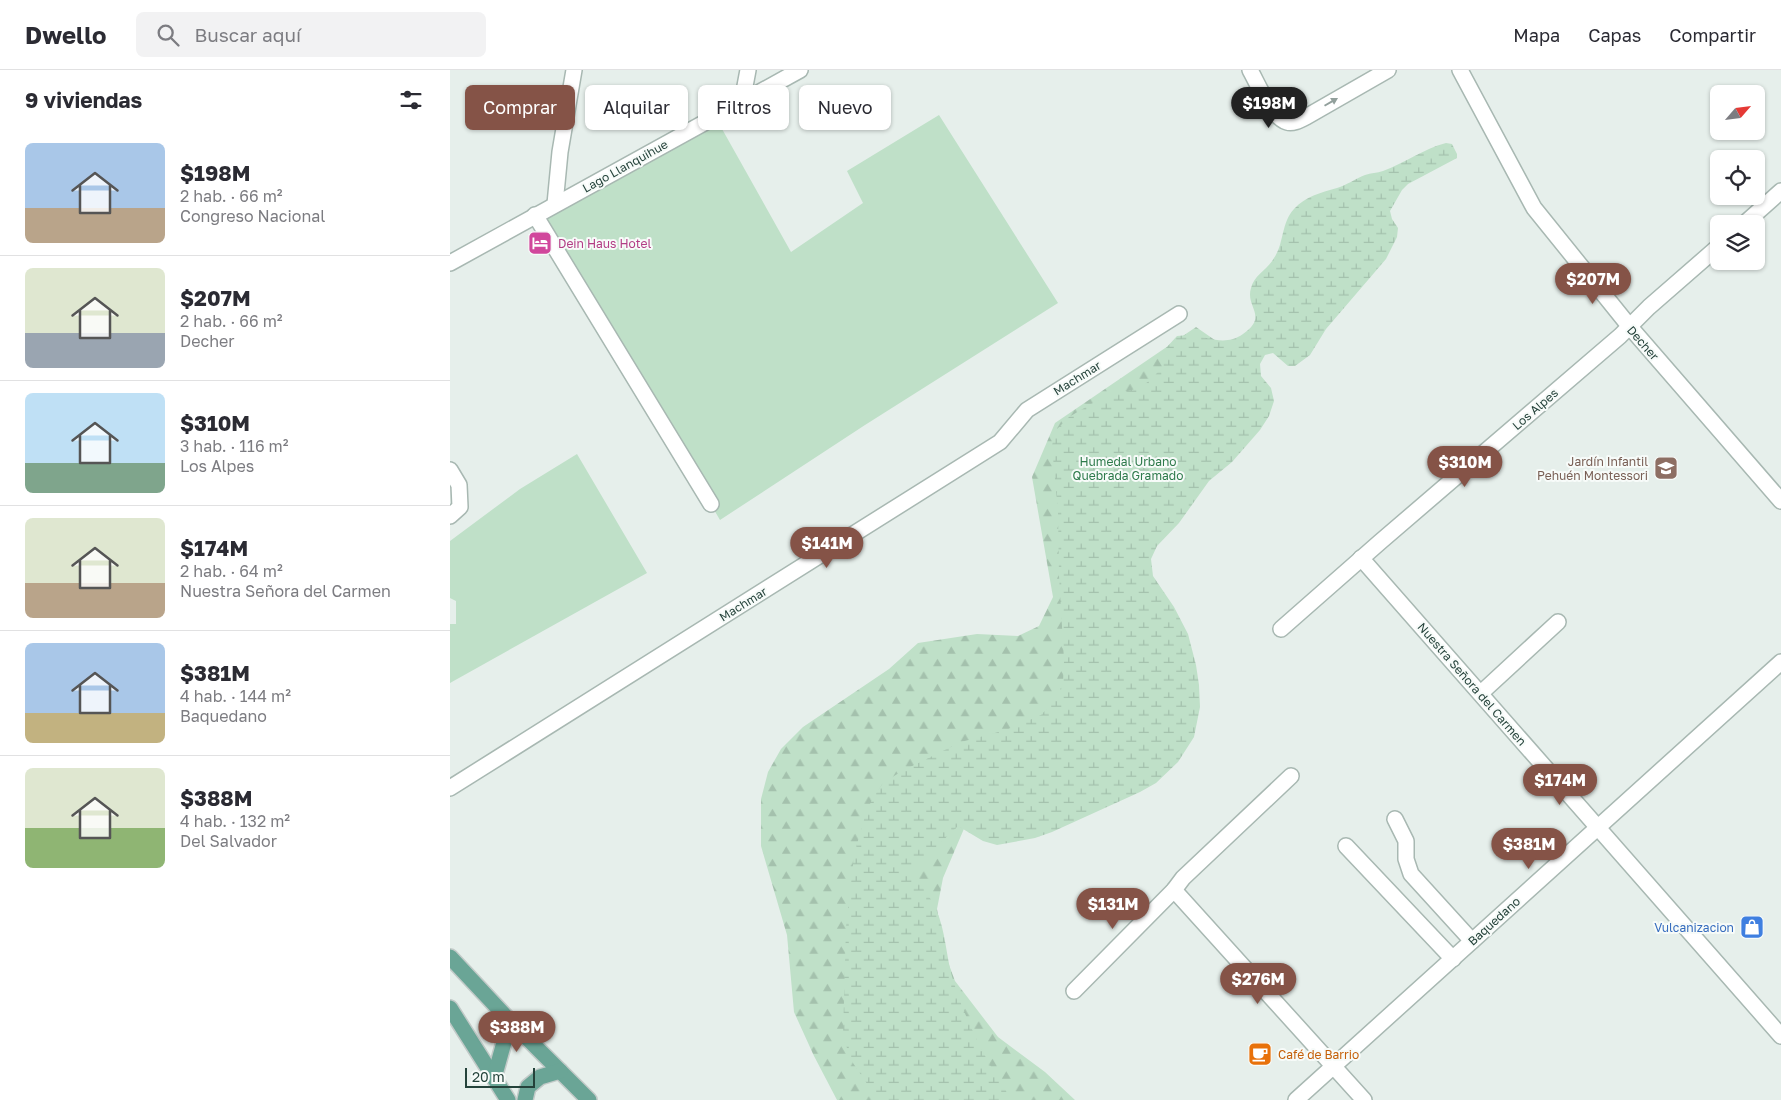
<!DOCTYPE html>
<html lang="es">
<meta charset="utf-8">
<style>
:root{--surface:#fff;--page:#f2f2f3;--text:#2b2b33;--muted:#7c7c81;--line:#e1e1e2;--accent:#855347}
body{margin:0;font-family:"Golos Text",sans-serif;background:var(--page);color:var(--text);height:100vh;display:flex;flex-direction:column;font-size:19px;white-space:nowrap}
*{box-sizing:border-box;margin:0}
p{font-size:16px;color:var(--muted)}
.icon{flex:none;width:28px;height:28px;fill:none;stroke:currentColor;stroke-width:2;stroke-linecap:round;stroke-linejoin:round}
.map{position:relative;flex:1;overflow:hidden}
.panel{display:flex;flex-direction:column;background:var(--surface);width:450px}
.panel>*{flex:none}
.hud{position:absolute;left:15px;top:15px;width:475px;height:45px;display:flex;gap:10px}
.needle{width:32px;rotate:62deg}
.fabs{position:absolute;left:1260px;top:15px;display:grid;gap:10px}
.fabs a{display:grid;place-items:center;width:55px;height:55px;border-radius:8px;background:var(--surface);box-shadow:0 1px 4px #0004;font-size:25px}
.scale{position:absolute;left:15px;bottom:12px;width:70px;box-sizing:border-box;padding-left:5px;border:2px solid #24423a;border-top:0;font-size:14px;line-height:18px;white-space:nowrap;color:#24423a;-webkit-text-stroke:4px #f7fbf9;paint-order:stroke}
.price{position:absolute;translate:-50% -42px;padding:0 11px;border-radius:18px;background:var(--accent);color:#fff;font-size:16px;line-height:32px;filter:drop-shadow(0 1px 2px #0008)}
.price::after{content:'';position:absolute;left:50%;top:30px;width:15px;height:11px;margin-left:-8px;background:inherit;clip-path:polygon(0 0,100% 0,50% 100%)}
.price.on{background:#222;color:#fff}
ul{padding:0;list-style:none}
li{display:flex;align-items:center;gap:15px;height:125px;padding:0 25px}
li+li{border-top:1px solid var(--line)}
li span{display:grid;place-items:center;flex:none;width:140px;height:100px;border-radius:8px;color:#555}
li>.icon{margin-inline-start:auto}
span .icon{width:60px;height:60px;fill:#fffc;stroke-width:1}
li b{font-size:21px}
h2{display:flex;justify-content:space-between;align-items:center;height:60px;padding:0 25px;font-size:21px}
.chip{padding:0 18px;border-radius:8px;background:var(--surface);box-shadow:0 1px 4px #0004;font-size:18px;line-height:45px}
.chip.on{background:var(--accent);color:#fff}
header{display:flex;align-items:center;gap:30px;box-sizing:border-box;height:70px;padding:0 25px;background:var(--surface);border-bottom:1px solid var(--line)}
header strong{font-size:24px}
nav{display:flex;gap:28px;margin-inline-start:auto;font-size:18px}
.search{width:350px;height:45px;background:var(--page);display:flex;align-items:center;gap:12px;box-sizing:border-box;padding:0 18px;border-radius:8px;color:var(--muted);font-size:19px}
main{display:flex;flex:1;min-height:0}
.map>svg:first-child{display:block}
</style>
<header>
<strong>Dwello</strong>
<div class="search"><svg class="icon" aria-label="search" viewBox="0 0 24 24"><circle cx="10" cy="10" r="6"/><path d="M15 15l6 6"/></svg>Buscar aquí</div>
<nav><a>Mapa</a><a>Capas</a><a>Compartir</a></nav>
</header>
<main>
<section class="panel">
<h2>9 viviendas<svg class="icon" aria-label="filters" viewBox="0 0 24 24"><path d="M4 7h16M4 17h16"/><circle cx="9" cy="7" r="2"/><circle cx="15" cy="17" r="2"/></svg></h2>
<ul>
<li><span style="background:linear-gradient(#a9c7e8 65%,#b9a48a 0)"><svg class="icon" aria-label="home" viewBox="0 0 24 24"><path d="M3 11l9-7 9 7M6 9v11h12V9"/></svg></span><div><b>$198M</b><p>2 hab. · 66 m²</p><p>Congreso Nacional</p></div></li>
<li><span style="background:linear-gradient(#dfe7d0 65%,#9aa5b1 0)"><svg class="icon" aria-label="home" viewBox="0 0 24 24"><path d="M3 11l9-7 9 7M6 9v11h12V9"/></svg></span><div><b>$207M</b><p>2 hab. · 66 m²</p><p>Decher</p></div></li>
<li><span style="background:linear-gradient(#bfe0f5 70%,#7fa58c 0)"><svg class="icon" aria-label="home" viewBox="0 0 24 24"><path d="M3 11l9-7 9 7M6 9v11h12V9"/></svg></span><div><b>$310M</b><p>3 hab. · 116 m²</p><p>Los Alpes</p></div></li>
<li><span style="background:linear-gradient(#dfe7d0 65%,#b9a48a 0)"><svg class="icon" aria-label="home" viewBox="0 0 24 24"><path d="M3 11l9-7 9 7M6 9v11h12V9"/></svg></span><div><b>$174M</b><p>2 hab. · 64 m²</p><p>Nuestra Señora del Carmen</p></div></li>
<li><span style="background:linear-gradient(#a9c7e8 70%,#c2b280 0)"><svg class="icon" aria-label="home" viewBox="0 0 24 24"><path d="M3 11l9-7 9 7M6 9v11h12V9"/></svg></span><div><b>$381M</b><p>4 hab. · 144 m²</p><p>Baquedano</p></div></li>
<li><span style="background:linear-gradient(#dfe7d0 60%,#8fb573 0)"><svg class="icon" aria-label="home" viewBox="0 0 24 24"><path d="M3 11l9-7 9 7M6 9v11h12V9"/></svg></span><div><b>$388M</b><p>4 hab. · 132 m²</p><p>Del Salvador</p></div></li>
</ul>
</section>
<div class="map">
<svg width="1331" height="1030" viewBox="0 0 1331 1030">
<defs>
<pattern id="forest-firs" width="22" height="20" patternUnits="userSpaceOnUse" patternTransform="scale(1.25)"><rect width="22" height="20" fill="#bfe0c8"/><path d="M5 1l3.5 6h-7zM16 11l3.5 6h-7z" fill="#a4c1ad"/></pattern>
<pattern id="wetland-marsh" width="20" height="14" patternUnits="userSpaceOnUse" patternTransform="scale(1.25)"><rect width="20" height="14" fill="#bfe0c8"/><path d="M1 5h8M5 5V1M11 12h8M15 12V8" fill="none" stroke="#a4c1ad"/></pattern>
</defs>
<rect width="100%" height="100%" fill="#e6efeb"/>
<g fill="#bfe0c8">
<polygon points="489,45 608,233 415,355 270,450 92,146 267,50 341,182 413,133 397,101"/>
<polygon points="127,384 197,503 0,613 0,554 6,554 6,531 0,528 0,471 70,419"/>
</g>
<polygon fill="url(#forest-firs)" points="746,257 782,282 673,398 701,540 516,754 493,808 487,839 495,884 505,911 548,967 595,1002 625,1030 387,1030 364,986 344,942 337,865 311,776 311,729 318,702 331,679 353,657 439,599 468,573 527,564 568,566 589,556 603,527 582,407 605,353"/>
<path fill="url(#wetland-marsh)" d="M 996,73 L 1002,74 L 1007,84 L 1007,88 L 958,114 L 952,120 L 940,141 L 942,149 L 948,158 L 947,167 L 936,189 L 876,259 L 860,285 L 845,296 L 838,296 L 823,283 L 815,285 L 810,294 L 811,306 L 821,318 L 824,331 L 819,346 L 810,360 L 782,392 L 759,411 L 729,453 L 707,476 L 701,489 L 703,506 L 724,537 L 738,564 L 746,595 L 749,615 L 750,637 L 744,667 L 728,692 L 706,713 L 690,722 L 602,762 L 585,768 L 547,775 L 533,771 L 508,756 L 461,801 C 469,813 480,826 486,839 C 496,862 496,887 503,910 C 516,952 537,994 562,1030 L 428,1030 L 403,993 L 393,968 L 396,857 L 404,785 L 416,742 L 424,726 L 433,713 L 452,701 L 511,672 L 556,660 L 591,645 L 607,628 L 613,612 L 614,590 L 609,506 L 608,442 L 602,376 L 605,361 L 619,347 L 641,334 L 663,325 L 689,318 L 702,309 L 712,297 L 716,278 L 727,266 C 732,266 737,264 742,265 C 760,268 776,276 793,264 C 819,246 795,237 801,218 C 804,205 818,199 824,188 C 834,174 831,153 844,139 C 856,126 870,123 887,118 C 897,115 905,109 915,105 C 921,103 927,103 933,101 C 955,93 973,79 996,73 Z"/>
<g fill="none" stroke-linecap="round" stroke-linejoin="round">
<g stroke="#a8b8b2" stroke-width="18">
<g id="minor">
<path d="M 800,0 C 808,14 821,47 837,52 C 843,54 850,50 856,47 L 938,0"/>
<polyline points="1010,0 1084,138 1180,257 1331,431"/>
<polyline points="292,32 298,0"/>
<polyline points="105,134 110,82 124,0"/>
<polyline points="85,145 261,434"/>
<polyline points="1294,154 1331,121"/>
<polyline points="0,193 350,0"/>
<polyline points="0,400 9,415 10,437 0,446"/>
<polyline points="911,488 1331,966"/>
<polyline points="831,559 930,472 1170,266 1199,237 1269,176"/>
<polyline points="1031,623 1108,552"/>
<polyline points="0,718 550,372 577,340 729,244"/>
<polyline points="945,749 956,771 956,789 961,804 1022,871"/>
<polyline points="896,776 1003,889"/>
<polyline points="724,820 914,1030"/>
<polyline points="624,921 724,820 733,808 841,706"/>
<polyline points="846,1030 1331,592"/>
</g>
</g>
<g stroke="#c2cac8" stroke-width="18">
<g id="major">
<polyline points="0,887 60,951 139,1030"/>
<polyline points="0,938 58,1030"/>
<polyline points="44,1008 60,951"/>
<polyline points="75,1030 78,1017 90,1007 110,1001"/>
</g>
</g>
<use href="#minor" stroke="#fff" stroke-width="15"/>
<use href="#major" stroke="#6aa596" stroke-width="15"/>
</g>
<defs><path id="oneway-solid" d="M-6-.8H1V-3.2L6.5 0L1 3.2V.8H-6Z" transform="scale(1.25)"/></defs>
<use fill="#92a09c" href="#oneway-solid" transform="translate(881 32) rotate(-30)"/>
<defs>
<g id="hotel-square" transform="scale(1.25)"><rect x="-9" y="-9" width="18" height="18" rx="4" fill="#d1479c" stroke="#f7fbf9"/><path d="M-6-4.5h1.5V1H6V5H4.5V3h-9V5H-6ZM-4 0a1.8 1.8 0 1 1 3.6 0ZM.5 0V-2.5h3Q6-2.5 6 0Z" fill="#fff"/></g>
<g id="school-square" transform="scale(1.25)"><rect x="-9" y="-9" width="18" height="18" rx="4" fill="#8d6e63" stroke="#f7fbf9"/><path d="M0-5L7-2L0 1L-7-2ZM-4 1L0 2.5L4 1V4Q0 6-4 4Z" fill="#fff"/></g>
<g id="shop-square" transform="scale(1.25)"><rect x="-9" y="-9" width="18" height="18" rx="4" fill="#3f7fe0" stroke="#f7fbf9"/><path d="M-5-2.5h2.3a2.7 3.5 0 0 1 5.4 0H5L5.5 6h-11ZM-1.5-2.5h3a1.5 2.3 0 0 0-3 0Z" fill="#fff"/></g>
<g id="cafe-square" transform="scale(1.25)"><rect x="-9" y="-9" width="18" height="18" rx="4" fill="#e8710a" stroke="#f7fbf9"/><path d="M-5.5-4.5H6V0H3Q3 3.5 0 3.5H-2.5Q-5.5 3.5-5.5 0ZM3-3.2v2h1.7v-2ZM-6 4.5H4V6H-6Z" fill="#fff"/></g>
</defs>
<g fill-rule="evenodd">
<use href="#hotel-square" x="90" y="173"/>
<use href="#school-square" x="1216" y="398"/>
<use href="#shop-square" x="1302" y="857"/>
<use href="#cafe-square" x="810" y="984"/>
</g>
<g text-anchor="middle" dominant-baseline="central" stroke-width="4" stroke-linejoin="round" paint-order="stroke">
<g font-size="12" fill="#24423a" stroke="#f7fbf9">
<text transform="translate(175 96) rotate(-29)">Lago Llanquihue</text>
<text transform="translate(1193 273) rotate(49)">Decher</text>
<text transform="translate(627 308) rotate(-32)">Machmar</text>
<text transform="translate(1085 339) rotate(-41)">Los Alpes</text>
<text transform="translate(293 534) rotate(-32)">Machmar</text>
<text transform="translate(1022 614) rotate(49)">Nuestra Señora del Carmen</text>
<text transform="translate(1044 851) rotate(-42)">Baquedano</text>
</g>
<g font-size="12" fill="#b23c85" stroke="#f7fbf9" text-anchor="start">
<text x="108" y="173">Dein Haus Hotel</text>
</g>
<g font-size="12" fill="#2d7a4b" stroke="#f7fbf9">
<text x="678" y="391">Humedal Urbano<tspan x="678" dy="14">Quebrada Gramado</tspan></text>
</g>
<g font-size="12" fill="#785e54" stroke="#f7fbf9" text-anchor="end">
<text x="1198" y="391">Jardín Infantil<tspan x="1198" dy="14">Pehuén Montessori</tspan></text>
</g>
<g font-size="12" fill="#366cbe" stroke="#f7fbf9" text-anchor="end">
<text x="1284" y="857">Vulcanizacion</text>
</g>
<g font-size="12" fill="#c56008" stroke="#f7fbf9" text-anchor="start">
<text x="828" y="984">Café de Barrio</text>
</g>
</g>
</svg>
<div class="fabs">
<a><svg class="needle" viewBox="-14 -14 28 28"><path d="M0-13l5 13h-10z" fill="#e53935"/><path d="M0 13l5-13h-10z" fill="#7c7c81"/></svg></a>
<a><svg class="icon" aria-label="locate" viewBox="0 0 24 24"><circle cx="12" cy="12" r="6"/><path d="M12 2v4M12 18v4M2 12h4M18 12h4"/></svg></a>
<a><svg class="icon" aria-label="layers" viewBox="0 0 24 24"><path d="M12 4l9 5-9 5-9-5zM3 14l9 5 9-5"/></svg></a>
</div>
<div class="scale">20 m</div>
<b class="price on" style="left:819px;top:59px">$198M</b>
<b class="price" style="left:1143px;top:235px">$207M</b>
<b class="price" style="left:1015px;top:418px">$310M</b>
<b class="price" style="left:377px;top:499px">$141M</b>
<b class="price" style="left:1110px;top:736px">$174M</b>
<b class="price" style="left:1079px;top:800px">$381M</b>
<b class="price" style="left:663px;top:860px">$131M</b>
<b class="price" style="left:808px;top:935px">$276M</b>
<b class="price" style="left:67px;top:983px">$388M</b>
<div class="hud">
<a class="chip on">Comprar</a>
<a class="chip">Alquilar</a>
<a class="chip">Filtros</a>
<a class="chip">Nuevo</a>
</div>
</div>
</main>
